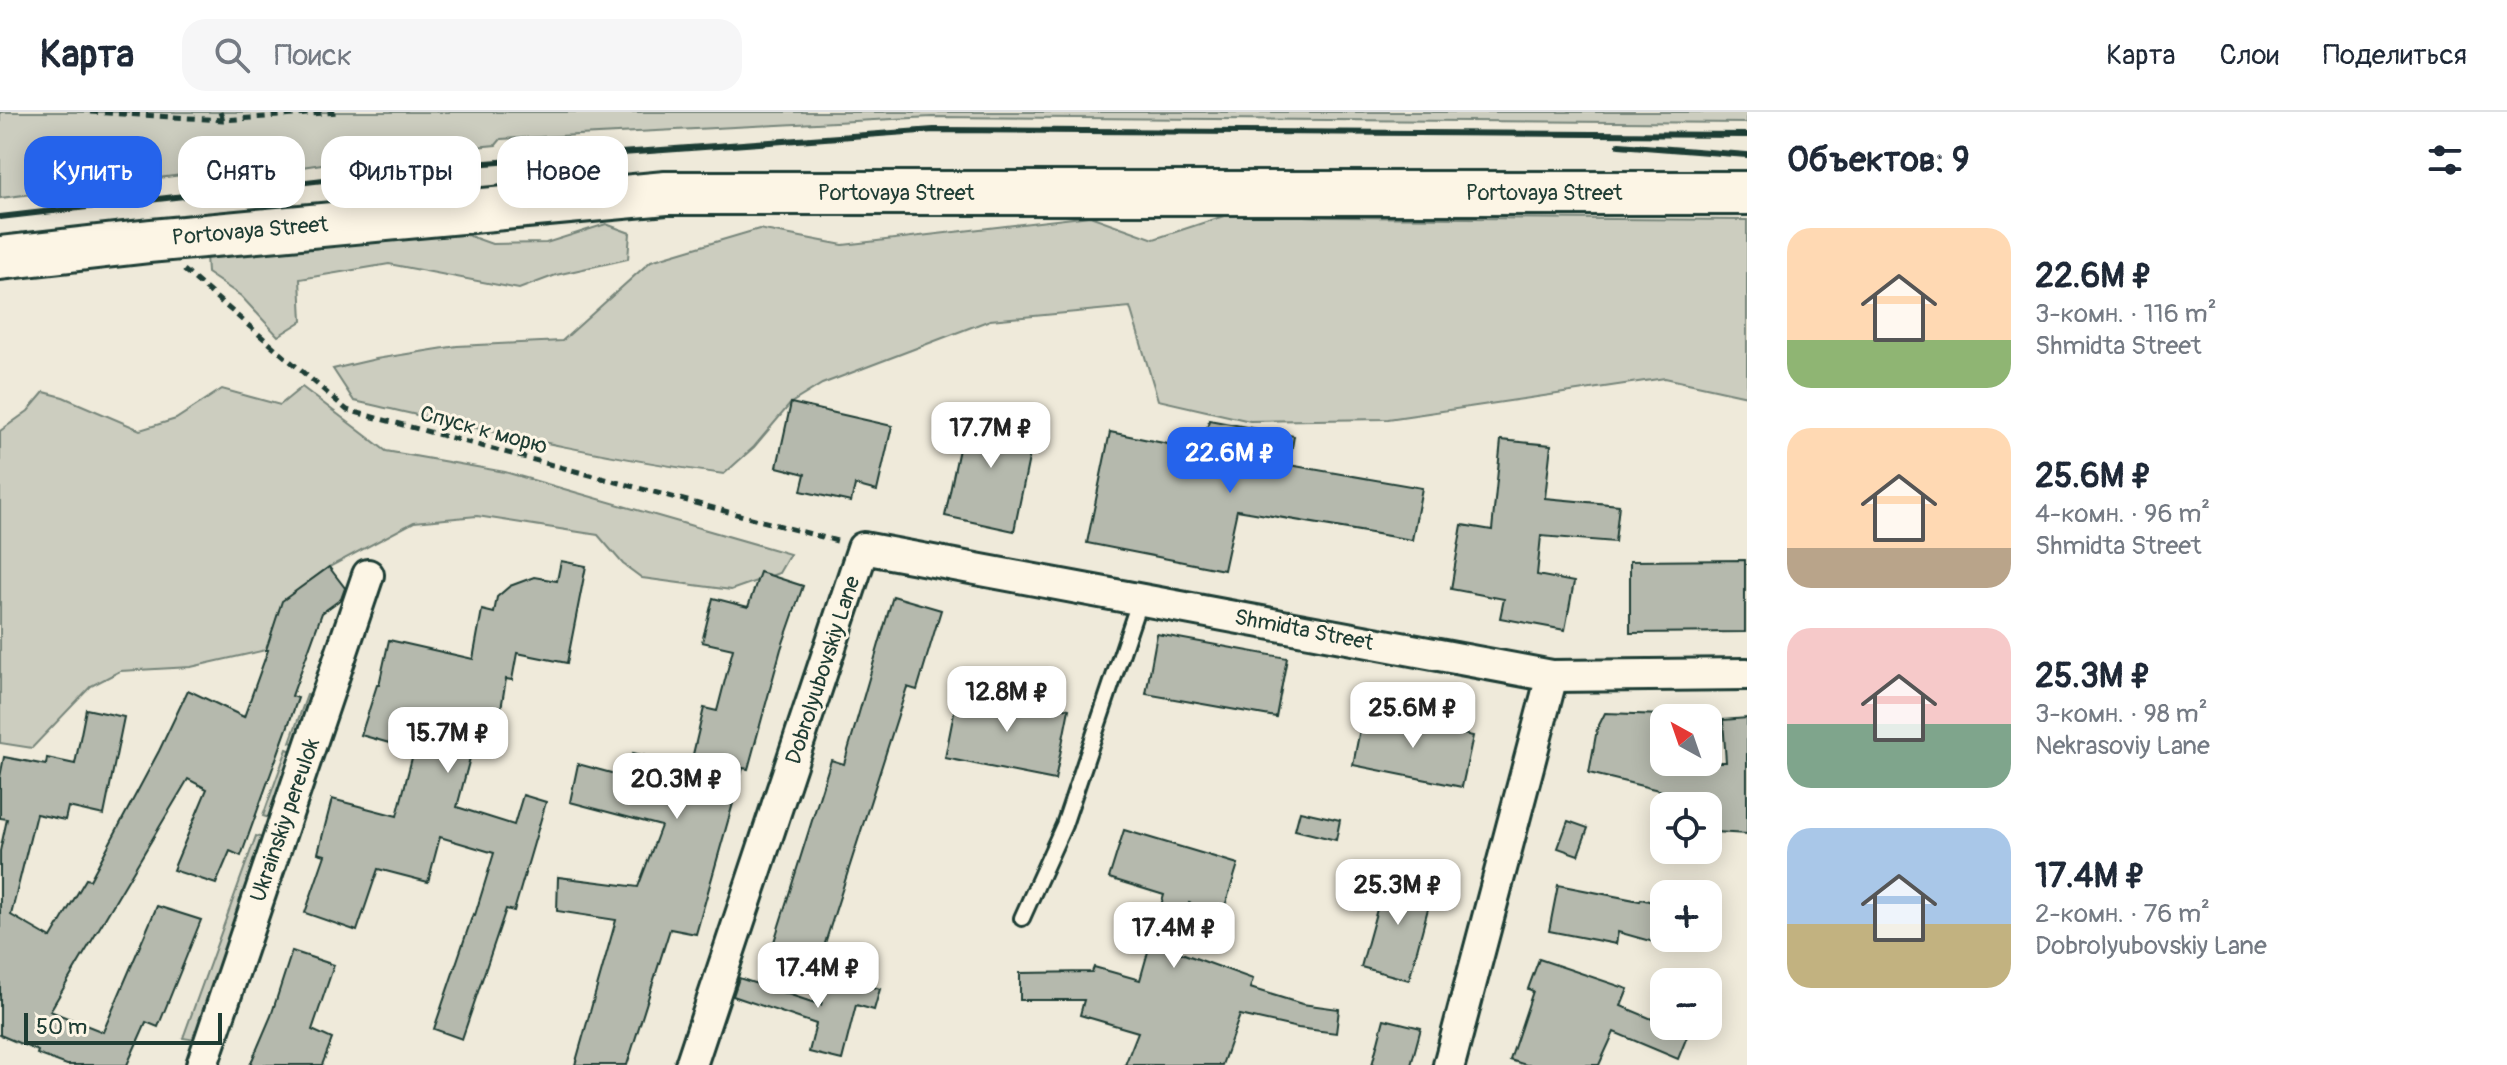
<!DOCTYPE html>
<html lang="ru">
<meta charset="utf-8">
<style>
:root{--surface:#fff;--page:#f6f6f7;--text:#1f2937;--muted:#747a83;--line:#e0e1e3;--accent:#2563eb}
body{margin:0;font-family:Pangolin,sans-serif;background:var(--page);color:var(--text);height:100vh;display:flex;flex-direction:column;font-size:30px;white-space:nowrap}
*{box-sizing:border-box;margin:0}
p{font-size:26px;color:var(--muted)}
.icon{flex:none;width:44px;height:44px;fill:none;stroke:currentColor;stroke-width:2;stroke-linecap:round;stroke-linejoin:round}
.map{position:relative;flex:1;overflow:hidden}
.drawer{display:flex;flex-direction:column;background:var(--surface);width:760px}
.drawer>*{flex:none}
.top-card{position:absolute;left:24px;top:24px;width:760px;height:72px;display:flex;gap:16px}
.needle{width:52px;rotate:320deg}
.tools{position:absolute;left:1650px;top:592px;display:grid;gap:16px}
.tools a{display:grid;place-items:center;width:72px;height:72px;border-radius:16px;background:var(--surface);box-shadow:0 4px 20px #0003;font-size:40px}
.scale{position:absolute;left:24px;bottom:20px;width:198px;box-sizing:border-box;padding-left:8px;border:4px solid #1f3d34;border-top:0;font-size:22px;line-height:28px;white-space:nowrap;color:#1f3d34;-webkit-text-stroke:6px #fcf5e5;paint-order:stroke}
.price{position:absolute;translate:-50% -68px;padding:0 18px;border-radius:16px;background:#fff;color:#222;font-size:26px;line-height:52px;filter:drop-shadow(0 2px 4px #0008)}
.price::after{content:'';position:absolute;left:50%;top:48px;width:24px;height:18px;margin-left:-12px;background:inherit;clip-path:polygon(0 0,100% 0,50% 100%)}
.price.active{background:var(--accent);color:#fff}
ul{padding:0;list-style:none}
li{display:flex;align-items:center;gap:24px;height:200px;padding:0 40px}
li span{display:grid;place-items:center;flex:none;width:224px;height:160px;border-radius:24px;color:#555}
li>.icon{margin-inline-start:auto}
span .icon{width:96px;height:96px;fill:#fffc;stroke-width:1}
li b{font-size:34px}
h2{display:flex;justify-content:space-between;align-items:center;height:96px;padding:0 40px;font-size:34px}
.chip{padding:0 28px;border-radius:24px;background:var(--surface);box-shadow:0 4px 20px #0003;font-size:28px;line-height:72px}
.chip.active{background:var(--accent);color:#fff}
header{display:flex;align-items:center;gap:48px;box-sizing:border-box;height:112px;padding:0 40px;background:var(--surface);border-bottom:2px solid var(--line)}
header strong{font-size:38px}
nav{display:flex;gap:44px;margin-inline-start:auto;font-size:28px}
.search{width:560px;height:72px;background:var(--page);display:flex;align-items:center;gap:20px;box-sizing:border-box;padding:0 28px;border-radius:24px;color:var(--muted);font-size:30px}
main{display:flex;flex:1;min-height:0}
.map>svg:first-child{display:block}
</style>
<header>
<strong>Карта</strong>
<div class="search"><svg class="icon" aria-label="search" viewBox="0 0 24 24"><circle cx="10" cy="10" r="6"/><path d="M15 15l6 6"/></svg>Поиск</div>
<nav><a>Карта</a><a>Слои</a><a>Поделиться</a></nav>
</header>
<main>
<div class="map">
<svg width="1747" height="953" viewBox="0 0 1747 953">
<rect width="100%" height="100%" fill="#efeada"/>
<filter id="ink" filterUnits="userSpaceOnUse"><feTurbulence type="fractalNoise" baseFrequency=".0125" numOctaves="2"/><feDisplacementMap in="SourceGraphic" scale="16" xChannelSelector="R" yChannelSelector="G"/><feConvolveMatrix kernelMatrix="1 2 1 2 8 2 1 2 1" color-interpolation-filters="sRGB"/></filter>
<g filter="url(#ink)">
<g fill="#cccdbf" stroke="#76857a" stroke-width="2">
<polygon points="0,0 1747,0 1747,11 932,5 501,27 496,33 375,44 249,63 237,56 0,86"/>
<path d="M 1233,101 L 1327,105 L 1747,108 L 1747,284 L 1665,266 L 1388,307 L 1250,309 L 1158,288 L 1130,195 L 990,208 L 822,272 L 791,291 L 754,335 L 724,362 C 599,345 477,316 354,289 L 333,257 L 376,247 L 457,234 L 562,229 L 651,149 L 759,117 L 843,133 L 1090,104 L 1154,127 Z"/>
<polygon points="606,112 630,121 628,147 556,163 519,177 389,152 300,167 302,209 278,224 241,184 207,161 206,142 244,137 278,139 319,124 453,118 492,132 546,131"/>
<polygon points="302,275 386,339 505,360 790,442 779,461 731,478 642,466 623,452 598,423 477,404 414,410 329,455 299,477 266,538 191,555 120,559 91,574 32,636 0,631 0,319 28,299 44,280 63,285 140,318 176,307 222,277 280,293"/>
<polygon points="307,583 313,585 297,633 290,630"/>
<polygon points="287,637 295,640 273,707 263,704"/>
<polygon points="256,724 266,727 195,928 183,926"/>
</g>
<g fill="#b5b9ad" stroke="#1f3d34" stroke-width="2">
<polygon points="791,291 892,314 877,379 855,373 851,390 801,379 805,362 777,355"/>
<polygon points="967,298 1036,312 1014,419 945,404"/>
<polygon points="1209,308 1294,324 1289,353 1422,376 1412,428 1237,398 1224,458 1087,431 1110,320 1202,339"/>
<polygon points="1501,328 1551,333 1545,386 1619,393 1615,430 1541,424 1537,463 1574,470 1565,518 1500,506 1504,487 1451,477 1462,413 1492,418"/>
<polygon points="1745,448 1745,520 1630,521 1630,449"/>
<polygon points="561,449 586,454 567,551 517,541 512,568 506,567 498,615 479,612 457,695 514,713 523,683 546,690 514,799 506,797 462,927 434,917 473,802 475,803 494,741 440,725 428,770 378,757 357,819 305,801 325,743 318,741 332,687 397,704 414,638 361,623 377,573 379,573 389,528 473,547 482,498 494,501 497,485 510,474 534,465 557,469"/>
<polygon points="329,455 345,476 341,487 322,501 292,584 298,586 241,744 230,739 216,772 173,758 207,677 188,667 50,899 103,920 157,794 201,808 158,915 146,910 127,953 67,953 37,942 38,939 0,923 0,739 7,707 0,706 0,665 4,645 46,653 47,646 75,652 86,597 124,605 104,703 68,695 65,708 36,702 11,803 51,826 86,767 90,768 159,639 188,578 244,605 268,538 266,538 282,489"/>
<polygon points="760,460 803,474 781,537 748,657 743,656 696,822 670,817 627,953 575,953 616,808 557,799 558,765 638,775 661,714 570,690 578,652 626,665 633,641 690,655 704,596 717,599 733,537 702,530 713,486 748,495"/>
<polygon points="893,484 941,498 917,578 907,575 820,847 773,833 831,648 844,652"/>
<polygon points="1157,522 1287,546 1276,605 1146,582"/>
<polygon points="959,575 1069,597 1055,668 945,646"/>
<polygon points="1605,601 1664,603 1664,650 1726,650 1723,608 1747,606 1747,722 1715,720 1716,692 1589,661 1597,617"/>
<polygon points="1363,602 1473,624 1462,675 1353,653"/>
<polygon points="1300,699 1340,708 1336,728 1295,718"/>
<polygon points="1568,709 1588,716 1578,743 1558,736"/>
<polygon points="1124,718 1238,752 1223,801 1189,791 1176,839 1253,867 1250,876 1302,892 1339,897 1336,921 1298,916 1240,903 1222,953 1125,953 1138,920 1080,903 1084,888 1020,888 1020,861 1092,860 1094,855 1140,868 1164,783 1109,766"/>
<polygon points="1387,761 1434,774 1409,868 1361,855"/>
<polygon points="1558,773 1640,789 1641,787 1664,793 1664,833 1618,820 1616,832 1549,819"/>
<polygon points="292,839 334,853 312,918 332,927 322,953 250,953 271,904"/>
<polygon points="1539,847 1628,877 1621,894 1688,922 1678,947 1614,920 1599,953 1526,953 1510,948 1533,879 1528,877"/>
<polygon points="829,862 880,877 874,898 856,893 842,948 809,940 816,912 733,884 739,866 821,893"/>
<polygon points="1384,907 1421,916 1411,953 1372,953"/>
</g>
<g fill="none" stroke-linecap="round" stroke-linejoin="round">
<g stroke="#1f3d34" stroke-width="20">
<polyline id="lane" points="1022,806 1064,713 1140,487"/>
</g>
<g stroke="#1f3d34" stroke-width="36">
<g id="street">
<polyline points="202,953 368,463"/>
<polyline points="691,953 863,436 1552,564 1747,562"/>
<polyline points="1449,953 1552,564"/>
</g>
</g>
<g stroke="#1f3d34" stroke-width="48">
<polyline id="secondary" points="0,146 150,129 666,81 1747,81"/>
</g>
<g stroke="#1f3d34" stroke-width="5" stroke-dasharray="8 6" stroke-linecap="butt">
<polyline points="90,0 223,8 338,0"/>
<polyline points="220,0 223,8"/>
<polyline points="184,158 347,298 837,429"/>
</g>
<use href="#lane" stroke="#fcf5e5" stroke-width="14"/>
<use href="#street" stroke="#fcf5e5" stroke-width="30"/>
<use href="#secondary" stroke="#fcf5e5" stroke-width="42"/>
<g stroke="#1f3d34" stroke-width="6">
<polyline points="1619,33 1747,43"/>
<polyline points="0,105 446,54 934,18 1747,23"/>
</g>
</g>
</g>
<g text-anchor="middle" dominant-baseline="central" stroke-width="6" stroke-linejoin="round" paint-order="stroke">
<g font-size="22" fill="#1f3d34" stroke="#fcf5e5">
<text x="896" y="81">Portovaya Street</text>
<text x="1544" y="81">Portovaya Street</text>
<text transform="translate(250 119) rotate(-5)">Portovaya Street</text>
<text transform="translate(484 318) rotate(15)">Спуск к морю</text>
<text transform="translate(1304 518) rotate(11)">Shmidta Street</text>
<text transform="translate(823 558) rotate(-72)">Dobrolyubovskiy Lane</text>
<text transform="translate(285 708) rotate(-71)">Ukrainskiy pereulok</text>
</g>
</g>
</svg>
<div class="tools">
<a><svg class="needle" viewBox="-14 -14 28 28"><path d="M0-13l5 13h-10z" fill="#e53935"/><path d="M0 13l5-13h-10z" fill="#747a83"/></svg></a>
<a><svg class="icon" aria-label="locate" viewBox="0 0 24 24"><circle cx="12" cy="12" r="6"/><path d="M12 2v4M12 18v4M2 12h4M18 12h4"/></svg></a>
<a>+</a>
<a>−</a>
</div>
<div class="scale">50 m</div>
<b class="price" style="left:991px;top:358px">17.7M ₽</b>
<b class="price active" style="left:1230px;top:383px">22.6M ₽</b>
<b class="price" style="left:1007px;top:622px">12.8M ₽</b>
<b class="price" style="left:1413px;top:638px">25.6M ₽</b>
<b class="price" style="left:448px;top:663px">15.7M ₽</b>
<b class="price" style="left:677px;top:709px">20.3M ₽</b>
<b class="price" style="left:1398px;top:815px">25.3M ₽</b>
<b class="price" style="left:1174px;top:858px">17.4M ₽</b>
<b class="price" style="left:818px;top:898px">17.4M ₽</b>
<div class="top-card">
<a class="chip active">Купить</a>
<a class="chip">Снять</a>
<a class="chip">Фильтры</a>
<a class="chip">Новое</a>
</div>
</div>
<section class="drawer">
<h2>Объектов: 9<svg class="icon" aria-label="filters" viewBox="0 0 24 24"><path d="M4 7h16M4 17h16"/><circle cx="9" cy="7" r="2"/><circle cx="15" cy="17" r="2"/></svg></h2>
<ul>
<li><span style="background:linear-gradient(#ffd9b3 70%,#8fb573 0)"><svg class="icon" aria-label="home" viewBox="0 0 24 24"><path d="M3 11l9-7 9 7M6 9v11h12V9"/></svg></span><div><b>22.6M ₽</b><p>3-комн. · 116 m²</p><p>Shmidta Street</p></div></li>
<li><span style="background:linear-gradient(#ffd9b3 75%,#b9a48a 0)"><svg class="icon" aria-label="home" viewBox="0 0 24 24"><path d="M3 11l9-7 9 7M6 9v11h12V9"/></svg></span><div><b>25.6M ₽</b><p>4-комн. · 96 m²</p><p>Shmidta Street</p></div></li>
<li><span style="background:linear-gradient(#f6c9c9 60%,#7fa58c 0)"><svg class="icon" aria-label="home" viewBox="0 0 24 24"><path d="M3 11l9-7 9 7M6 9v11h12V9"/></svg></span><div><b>25.3M ₽</b><p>3-комн. · 98 m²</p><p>Nekrasoviy Lane</p></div></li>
<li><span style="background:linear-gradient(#a9c7e8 60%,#c2b280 0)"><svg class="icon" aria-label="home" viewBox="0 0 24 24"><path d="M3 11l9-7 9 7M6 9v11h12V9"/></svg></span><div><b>17.4M ₽</b><p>2-комн. · 76 m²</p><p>Dobrolyubovskiy Lane</p></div></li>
</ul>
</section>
</main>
